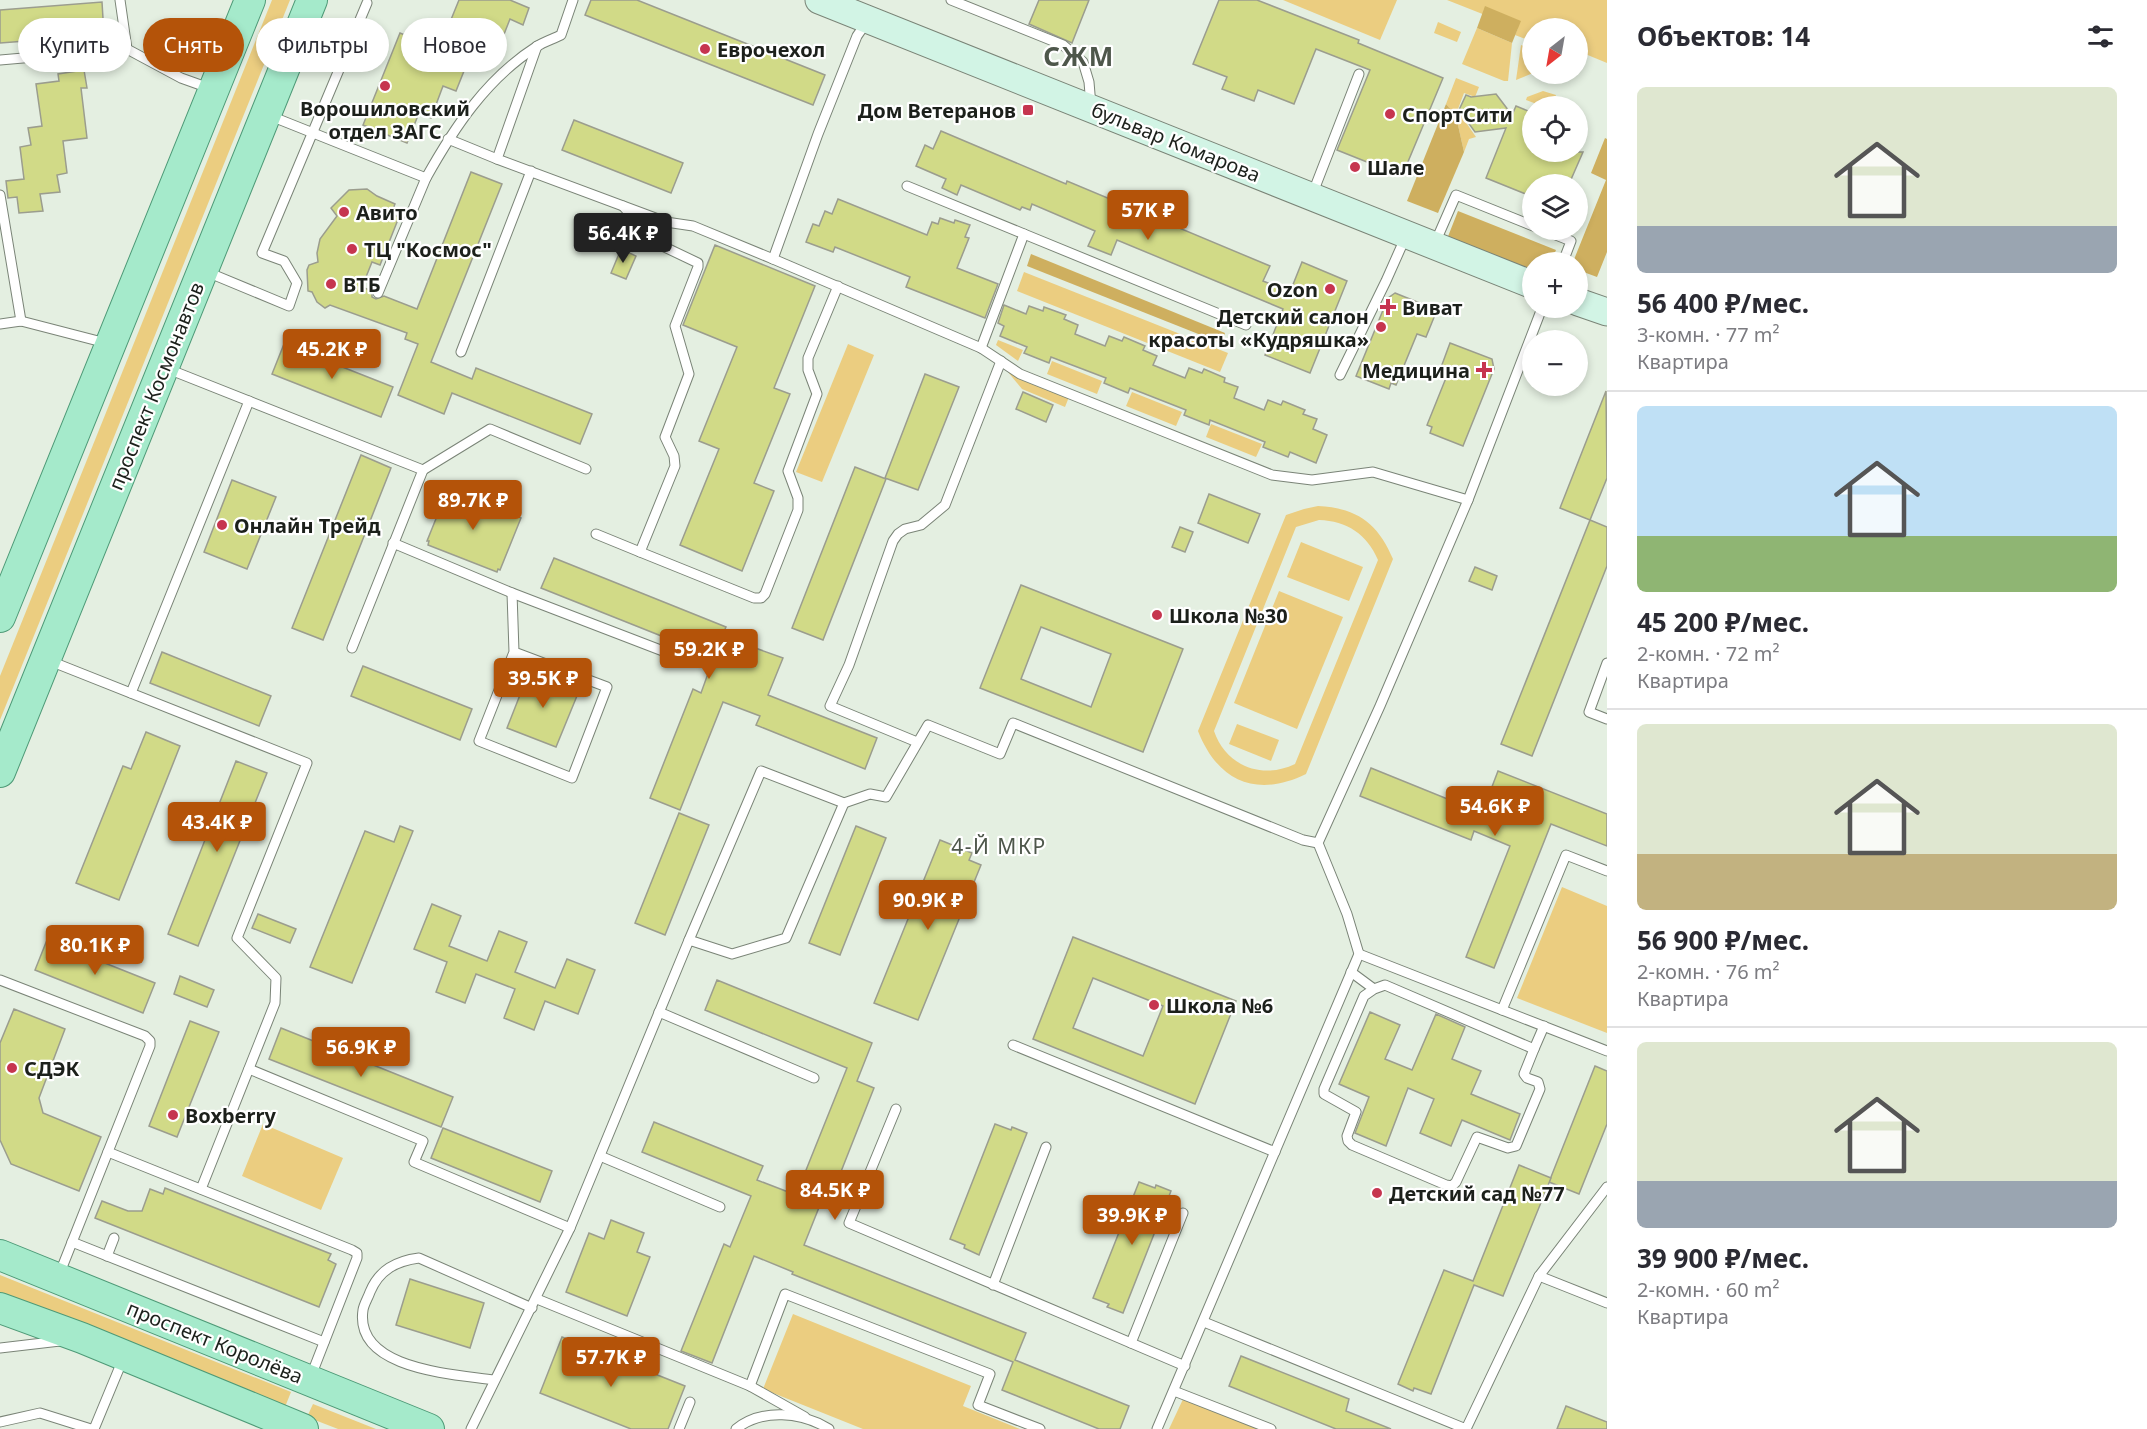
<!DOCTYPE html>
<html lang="ru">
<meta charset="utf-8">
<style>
:root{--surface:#fff;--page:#f7f7f7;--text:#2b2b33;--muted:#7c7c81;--line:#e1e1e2;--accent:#b45309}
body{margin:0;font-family:"Noto Sans",sans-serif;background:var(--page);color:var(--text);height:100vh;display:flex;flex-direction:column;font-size:22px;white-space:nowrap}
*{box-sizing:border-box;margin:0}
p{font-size:20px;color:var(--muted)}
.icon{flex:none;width:33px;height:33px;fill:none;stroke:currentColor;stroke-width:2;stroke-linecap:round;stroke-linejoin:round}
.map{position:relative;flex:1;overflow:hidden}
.sheet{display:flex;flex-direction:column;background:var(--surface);width:540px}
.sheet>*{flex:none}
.guide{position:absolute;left:18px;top:18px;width:570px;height:54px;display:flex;gap:12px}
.needle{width:39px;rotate:211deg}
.tools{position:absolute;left:1522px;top:18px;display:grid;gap:12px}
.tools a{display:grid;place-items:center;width:66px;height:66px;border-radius:50%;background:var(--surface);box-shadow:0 3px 9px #0003;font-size:30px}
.price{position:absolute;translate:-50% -51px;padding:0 14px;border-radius:6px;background:var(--accent);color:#fff;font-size:20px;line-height:39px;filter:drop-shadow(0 2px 3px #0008)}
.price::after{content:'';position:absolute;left:50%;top:36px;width:18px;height:14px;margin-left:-9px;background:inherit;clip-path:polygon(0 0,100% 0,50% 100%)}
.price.selected{background:#222;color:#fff}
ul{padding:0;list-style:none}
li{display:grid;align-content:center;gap:12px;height:318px;padding:0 30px}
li+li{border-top:2px solid var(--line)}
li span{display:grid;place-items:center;height:186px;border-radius:9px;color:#555}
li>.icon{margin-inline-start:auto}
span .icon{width:108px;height:108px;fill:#fffc;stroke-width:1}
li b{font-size:26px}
h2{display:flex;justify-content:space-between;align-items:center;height:72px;padding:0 30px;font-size:26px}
.tag{padding:0 21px;border-radius:27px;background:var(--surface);box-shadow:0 3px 9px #0003;font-size:21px;line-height:54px}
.tag.selected{background:var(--accent);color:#fff}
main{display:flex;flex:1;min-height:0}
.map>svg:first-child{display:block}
</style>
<main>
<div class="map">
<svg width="1607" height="1429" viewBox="0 0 1607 1429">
<rect width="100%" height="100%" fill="#e4efe1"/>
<g fill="#ebcd80" fill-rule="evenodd">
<polygon points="272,0 290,0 0,720 0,676"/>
<polygon points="1283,0 1397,0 1380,40"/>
<polygon points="1447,0 1607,0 1607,63 1578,51 1578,28 1533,28 1533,42 1515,35 1518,28"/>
<polygon points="1438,22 1461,32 1457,42 1434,33"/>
<polygon points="1477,28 1512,43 1508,81 1504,81 1462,64"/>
<polygon points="1521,45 1533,50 1533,73 1516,80"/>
<polygon points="1456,78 1479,87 1475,97 1464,93 1458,109 1468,114 1465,121 1476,137 1469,139 1464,152 1456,116 1446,104"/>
<polygon points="1543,91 1556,95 1552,105 1542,106 1526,100 1527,97"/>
<polygon points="1024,272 1228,353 1220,372 1017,291"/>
<polygon points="998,340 1023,350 1018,361 996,345"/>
<polygon points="848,344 874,355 822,482 796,472"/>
<polygon points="1052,361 1102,381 1097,394 1047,374"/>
<polygon points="1008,372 1069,397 1065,407 1022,389"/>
<polygon points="1132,392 1182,412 1176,426 1126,406"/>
<polygon points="1211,424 1262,444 1256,457 1206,437"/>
<path d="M 1318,506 C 1358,508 1378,524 1393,559 L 1306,774 C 1257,798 1218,782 1198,731 L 1286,515 L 1304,509 ZM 1319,520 C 1347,521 1367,534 1378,560 L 1295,764 C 1262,780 1226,766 1214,731 L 1296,527 Z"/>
<polygon points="1301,542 1363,567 1349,601 1287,577"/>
<polygon points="1279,591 1343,617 1297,729 1234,703"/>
<polygon points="1237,724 1279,740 1271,761 1229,744"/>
<polygon points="1562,887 1607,906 1607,1033 1517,998"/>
<polygon points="263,1124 343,1158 321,1210 242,1176"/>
<polygon points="0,1275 291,1392 285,1407 0,1293"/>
<polygon points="793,1314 971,1386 963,1406 1020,1429 863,1429 763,1389"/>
<polygon points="1184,1397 1261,1429 1169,1429"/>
<polygon points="313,1404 376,1429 338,1429 307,1417"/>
</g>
<g fill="#ceaf5f">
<polygon points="1485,6 1521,21 1512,43 1477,28"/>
<polygon points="1446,104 1456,116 1464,152 1438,213 1407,201"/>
<polygon points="1605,138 1607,139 1607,252 1597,277 1578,270 1578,262 1573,262 1606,180 1591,173"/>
<polygon points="1458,211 1556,250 1551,262 1533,262 1533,273 1447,239"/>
<polygon points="1031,254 1225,333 1221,343 1027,266"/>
</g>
<g fill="#d1da87" stroke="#9b9d8e" stroke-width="1.5" fill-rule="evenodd">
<polygon points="459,0 510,0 529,8 523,25 510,19 497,52 486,47 478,65 468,61 456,91 443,86 431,118 419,113 407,143 363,125 400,33 439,49"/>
<polygon points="591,0 637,0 825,75 813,105 585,15"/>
<polygon points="1039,0 1089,0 1072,43 1029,24"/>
<polygon points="1219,0 1257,0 1359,40 1358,43 1443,78 1402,176 1337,150 1370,70 1316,49 1294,104 1258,90 1254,101 1222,89 1227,77 1193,64"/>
<polygon points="102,2 104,35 0,43 0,10"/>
<polygon points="84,70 87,88 81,88 87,138 63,141 67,173 57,175 60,192 40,194 43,211 19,213 17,197 8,198 6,181 24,179 20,147 31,145 28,128 42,126 36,84 59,81 58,74"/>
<polygon points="1496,94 1512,115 1516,106 1533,113 1533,152 1583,152 1569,184 1533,184 1533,197 1486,178 1506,128 1475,132 1459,110 1466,95 1471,97"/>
<polygon points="574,120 683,163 671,193 562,150"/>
<polygon points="941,131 1066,184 1067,181 1270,266 1263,281 1290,292 1302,262 1347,281 1310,373 1265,355 1283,309 1117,240 1111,255 1088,246 1095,231 1032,204 1030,210 1022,207 1020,210 961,185 957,195 942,188 946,179 916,166 925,145 933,149"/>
<polygon points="471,172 502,184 431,362 472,379 476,368 592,414 580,444 452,393 444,414 398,395 418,344 405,339 407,333 330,305 325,308 317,302 312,292 308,291 307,270 309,265 318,262 317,253 320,239 337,216 331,208 349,190 367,189 377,196 395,204 391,214 399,217 380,265 372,262 362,287 372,291 372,297 376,299 384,296 417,309"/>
<polygon points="838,199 927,235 932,222 938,224 940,218 954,223 955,220 970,225 965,237 969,238 957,268 998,284 985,318 906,287 910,277 835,247 833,252 806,242 813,224 819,226 825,211 832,214"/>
<polygon points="715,245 815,286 774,388 790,394 754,483 774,491 742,571 680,545 719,449 699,441 737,347 683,325"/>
<polygon points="621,249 636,256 626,279 611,273"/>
<polygon points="1395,293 1437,310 1426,337 1417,334 1396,385 1391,383 1389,389 1356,376 1388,298"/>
<polygon points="1004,305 1026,314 1029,306 1043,311 1044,307 1066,315 1064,319 1078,325 1075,334 1105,346 1109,336 1122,341 1124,337 1145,346 1143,350 1157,356 1153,365 1185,378 1189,368 1202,373 1204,369 1225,378 1224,382 1238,387 1234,398 1264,410 1268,400 1281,405 1283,401 1305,410 1303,414 1317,419 1313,429 1327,435 1316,463 1290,452 1288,457 1263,447 1265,442 1210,420 1209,425 1184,415 1186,410 1130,388 1128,393 1104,383 1106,378 1051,357 1049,363 1024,353 1027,347 1000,336 1004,326 998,323"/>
<polygon points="1450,343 1492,359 1494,369 1463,446 1430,433 1432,427 1427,425 1448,373 1440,370"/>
<polygon points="284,344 393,387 381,417 272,374"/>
<polygon points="925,374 959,387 918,490 885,478"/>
<polygon points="1606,391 1607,478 1590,520 1560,508"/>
<polygon points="1023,392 1053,405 1046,422 1016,409"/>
<polygon points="361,455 391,468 323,640 292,628"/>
<polygon points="855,467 886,479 823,640 792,628"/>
<polygon points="232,480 276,497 247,569 204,552"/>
<polygon points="448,489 521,518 500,570 498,569 497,572 428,545 429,541 427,541"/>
<polygon points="1209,494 1260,514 1248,543 1198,523"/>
<polygon points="1590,520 1607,527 1607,566 1532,756 1501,744"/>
<polygon points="1180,527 1193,532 1185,552 1172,547"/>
<polygon points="554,558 726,627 722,636 783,658 768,695 877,738 865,769 756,725 760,716 723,702 680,810 650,798 693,689 701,693 714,657 541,588"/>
<polygon points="1475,567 1497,576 1492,590 1469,581"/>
<path d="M 1021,585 L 1183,649 L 1143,752 L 980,688 ZM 1041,627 L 1111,654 L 1091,707 L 1021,679 Z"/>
<polygon points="162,652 271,696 259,726 150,683"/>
<polygon points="363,666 472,709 460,740 351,696"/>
<polygon points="529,672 579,691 556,747 507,728"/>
<polygon points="146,732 180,746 119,900 76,883 123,766 131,769"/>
<polygon points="236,761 267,773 198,946 168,934"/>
<polygon points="1371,768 1482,813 1498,771 1607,814 1607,846 1551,824 1494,968 1466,957 1510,846 1474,831 1471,840 1360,796"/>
<polygon points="679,813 709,825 665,935 635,923"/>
<polygon points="400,826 413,831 352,983 310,967 365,831 394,842"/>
<polygon points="856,826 886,838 840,955 809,943"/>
<polygon points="940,840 972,853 969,860 981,865 918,1020 874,1003"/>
<polygon points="432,904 461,916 449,946 487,961 499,931 527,942 515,972 555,988 567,959 595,970 578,1014 545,1001 534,1030 504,1018 515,989 476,974 465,1003 436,992 447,962 414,949"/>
<polygon points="258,914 296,929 290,943 252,928"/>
<path d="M 1073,937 L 1236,1001 L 1195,1104 L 1033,1039 ZM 1093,978 L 1163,1006 L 1143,1056 L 1073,1028 Z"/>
<polygon points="47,940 155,983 143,1013 35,970"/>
<polygon points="180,976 214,990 207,1007 174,994"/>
<polygon points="717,980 872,1043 857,1081 874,1088 827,1207 820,1205 804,1245 1026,1333 1015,1360 1129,1406 1120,1429 1099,1429 1002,1390 1013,1362 792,1274 793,1272 754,1256 712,1363 681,1351 724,1244 730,1247 751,1196 642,1152 654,1122 763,1166 757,1180 796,1195 847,1068 705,1010"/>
<polygon points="14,1009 65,1029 39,1098 43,1113 101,1137 79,1191 11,1164 0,1140 0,1043"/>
<polygon points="1370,1012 1400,1025 1385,1059 1412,1070 1436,1014 1465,1027 1452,1059 1481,1071 1471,1094 1520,1114 1510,1140 1462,1120 1451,1146 1420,1133 1434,1099 1408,1088 1386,1146 1355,1133 1369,1097 1339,1084"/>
<polygon points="190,1021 219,1032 177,1137 149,1126"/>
<polygon points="281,1028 453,1097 441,1127 269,1059"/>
<polygon points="1595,1066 1607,1071 1607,1124 1579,1194 1549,1182"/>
<polygon points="995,1124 1011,1130 1012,1127 1027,1133 979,1255 964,1248 965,1245 950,1239"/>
<polygon points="443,1128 552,1171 540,1202 431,1158"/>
<polygon points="1519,1165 1551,1178 1503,1296 1474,1285 1431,1394 1414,1388 1413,1391 1398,1384 1444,1270 1473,1281"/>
<polygon points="1139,1182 1155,1188 1156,1185 1171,1191 1123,1313 1107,1307 1109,1304 1093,1298"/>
<polygon points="165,1188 331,1254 328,1260 336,1264 319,1307 95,1218 102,1201 128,1211 142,1211 150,1189 163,1194"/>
<polygon points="611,1220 644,1233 637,1252 650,1257 627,1316 566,1292 589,1233 604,1239"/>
<polygon points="410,1279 484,1303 470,1348 396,1325"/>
<polygon points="562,1337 685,1386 668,1429 631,1429 540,1393"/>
<polygon points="1241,1356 1349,1399 1346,1411 1391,1429 1336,1429 1229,1386"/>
<polygon points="1566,1406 1607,1422 1607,1429 1557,1429"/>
</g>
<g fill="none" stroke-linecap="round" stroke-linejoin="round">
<g stroke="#7a8477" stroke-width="11">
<g id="lane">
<polyline points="120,0 127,49"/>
<polyline points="951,0 1063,45 1083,62 1089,82 1091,106"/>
<polyline points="866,23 857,36 818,134 773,259 981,348 1020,374 1272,475 1312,480 1373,472 1468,500"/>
<polyline points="537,46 497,159 666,222 693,226 773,259"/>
<polyline points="0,60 127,49 181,78 209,88"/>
<path d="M 268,115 L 426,178 C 454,128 486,79 536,47 C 543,42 553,39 561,35 L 573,0"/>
<polyline points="448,139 497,159"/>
<polyline points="907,186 1024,234 981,348"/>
<polyline points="0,195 21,321"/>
<polyline points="1312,195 1359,74"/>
<polyline points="623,206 654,242 698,263 698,267 675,326 689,374 665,437 674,456 675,466 640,552 754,598 761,598 765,594 798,510 798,498 788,471 817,394 808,370 808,358 838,286"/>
<polyline points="1543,230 1571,241 1563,262"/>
<polyline points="1024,234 1246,325"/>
<polyline points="1435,243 1456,195 1533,226"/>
<polyline points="207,272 289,306 297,283 284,261 262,253 367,3"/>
<polyline points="378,293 426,178"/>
<polyline points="0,324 21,321 106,343"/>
<polyline points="461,352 531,171"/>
<polyline points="168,369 423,470 352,648"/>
<polyline points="1340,375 1386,281 1406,236"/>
<polyline points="423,470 490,429 586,469"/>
<polyline points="596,534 640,552"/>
<polyline points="393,543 512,593 689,661"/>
<polyline points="512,593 514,652 479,741 572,778 607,687 514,652"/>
<polyline points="50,661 307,763 237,938 276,978 275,1003 201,1189"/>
<polyline points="1607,663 1589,712 1607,719"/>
<polyline points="131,693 249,401"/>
<polyline points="917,742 830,706 849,665 893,541 898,534 905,529 921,525 945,505 1001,361"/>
<polyline points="689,940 761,771 844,803 870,794 886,797 928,725 1000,754 1013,723 1303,840 1318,843"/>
<polyline points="1359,954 1607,1051"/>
<polyline points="1351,972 1374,989 1385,985 1534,1049 1524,1074 1527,1078 1538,1082 1540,1089 1516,1146 1508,1148 1477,1137 1456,1182 1452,1186 1446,1185 1352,1145 1348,1141 1347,1136 1356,1112 1324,1094 1324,1089 1364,996 1374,989"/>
<polyline points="0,980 145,1036 150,1041 150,1046 59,1275"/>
<polyline points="1502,1010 1566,855 1607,871"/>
<polyline points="659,1012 814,1078"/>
<polyline points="1013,1045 1275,1152"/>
<polyline points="1534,1049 1544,1026"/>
<polyline points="249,1069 423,1141 414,1162 570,1228"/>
<polyline points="896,1109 849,1223 1185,1366"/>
<polyline points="108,1152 352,1250 357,1253 357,1258 311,1376"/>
<polyline points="600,1156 720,1207"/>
<polyline points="72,1242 324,1342"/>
<polyline points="107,1256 114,1238"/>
<polyline points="1539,1276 1607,1303"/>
<polyline points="993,1285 1046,1147"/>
<polyline points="537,1299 750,1386 805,1417"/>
<polyline points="1204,1322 1466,1429 1539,1276 1607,1187"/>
<polyline points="1131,1343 1183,1213"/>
<polyline points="0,1348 60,1341"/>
<path d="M 494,1380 C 454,1374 354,1370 363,1310 C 364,1304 368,1298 370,1292 C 379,1270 396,1261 419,1258 L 532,1308"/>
<polyline points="750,1386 785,1294 990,1374 978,1405 1040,1429"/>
<polyline points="1174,1391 1271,1429"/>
<polyline points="0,1422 40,1413 91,1429"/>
<polyline points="94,1429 123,1359"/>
<polyline points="471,1429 570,1228 689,940 732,954 786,938 844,803"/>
<polyline points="679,1429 690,1402"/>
<path d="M 736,1429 C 762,1408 802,1412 829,1429"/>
<polyline points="1157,1429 1359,954 1347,914 1318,843 1380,706 1468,500 1542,308"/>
</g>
</g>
<g stroke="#7a8477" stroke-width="29">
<g id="secondary">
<polyline points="819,0 1533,285"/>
<polyline points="1578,302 1607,312"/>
</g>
</g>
<g stroke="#4e9a77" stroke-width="32">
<g id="primary">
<polyline points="0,617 250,0"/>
<polyline points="0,772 312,0"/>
<polyline points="0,1255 429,1429"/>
<polyline points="0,1308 82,1338 303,1429"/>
</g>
</g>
<use href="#lane" stroke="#fff" stroke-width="9"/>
<use href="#secondary" stroke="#d2f4e5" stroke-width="27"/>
<use href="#primary" stroke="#a5eacb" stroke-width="30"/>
</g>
<g fill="#c6354f" stroke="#fff" stroke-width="2">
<circle cx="705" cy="49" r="6"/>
<circle cx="385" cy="86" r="6"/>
<rect x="1022" y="104" width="12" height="12" rx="3"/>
<circle cx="1390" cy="114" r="6"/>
<circle cx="1355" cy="167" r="6"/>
<circle cx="344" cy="212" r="6"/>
<circle cx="352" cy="249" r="6"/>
<circle cx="331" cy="284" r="6"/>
<circle cx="1330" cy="289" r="6"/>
<path d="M1385 298h6v6h6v6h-6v6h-6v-6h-6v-6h6z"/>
<circle cx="1381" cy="327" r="6"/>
<path d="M1481 361h6v6h6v6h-6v6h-6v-6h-6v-6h6z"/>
<circle cx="222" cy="525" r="6"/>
<circle cx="1157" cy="615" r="6"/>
<circle cx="1154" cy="1005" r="6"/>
<circle cx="12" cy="1068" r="6"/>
<circle cx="173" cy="1115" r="6"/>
<circle cx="1377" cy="1193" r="6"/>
</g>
<g text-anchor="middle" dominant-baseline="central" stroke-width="4.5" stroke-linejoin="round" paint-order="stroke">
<g font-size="20" font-weight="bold" fill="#1c201b" stroke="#fff" text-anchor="start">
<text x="717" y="49">Еврочехол</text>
<text x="385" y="108" text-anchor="middle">Ворошиловский<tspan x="385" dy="23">отдел ЗАГС</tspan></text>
<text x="1016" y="110" text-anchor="end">Дом Ветеранов</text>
<text x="1402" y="114">СпортСити</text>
<text x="1367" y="167">Шале</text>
<text x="356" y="212">Авито</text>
<text x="364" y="249">ТЦ "Космос"</text>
<text x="343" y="284">ВТБ</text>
<text x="1318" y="289" text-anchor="end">Ozon</text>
<text x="1402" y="307">Виват</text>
<text x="1369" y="316" text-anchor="end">Детский салон<tspan x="1369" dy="23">красоты «Кудряшка»</tspan></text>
<text x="1470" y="370" text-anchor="end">Медицина</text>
<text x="234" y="525">Онлайн Трейд</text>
<text x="1169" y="615">Школа №30</text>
<text x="1166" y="1005">Школа №6</text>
<text x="24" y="1068">СДЭК</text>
<text x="185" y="1115">Boxberry</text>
<text x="1389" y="1193">Детский сад №77</text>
</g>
<g font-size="20" fill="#1c201b" stroke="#fff">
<text transform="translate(1176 142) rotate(22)">бульвар Комарова</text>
<text transform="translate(156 386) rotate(-68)">проспект Космонавтов</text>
<text transform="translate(215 1342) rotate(22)">проспект Королёва</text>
</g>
<g font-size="21" letter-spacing="1.5" fill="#4e574b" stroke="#fff">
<text x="999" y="846">4-Й МКР</text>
</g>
<g font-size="26" font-weight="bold" letter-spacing="1.5" fill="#4e574b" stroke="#fff">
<text x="1079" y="56">СЖМ</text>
</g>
</g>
</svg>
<div class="tools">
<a><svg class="needle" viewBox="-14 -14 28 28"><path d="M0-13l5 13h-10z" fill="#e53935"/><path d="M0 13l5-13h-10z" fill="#7c7c81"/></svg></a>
<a><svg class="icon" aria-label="locate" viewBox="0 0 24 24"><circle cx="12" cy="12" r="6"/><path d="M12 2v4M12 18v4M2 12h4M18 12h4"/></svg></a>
<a><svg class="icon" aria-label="layers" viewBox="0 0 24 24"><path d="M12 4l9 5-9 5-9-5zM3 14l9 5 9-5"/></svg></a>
<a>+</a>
<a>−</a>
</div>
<b class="price" style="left:1148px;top:241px">57K ₽</b>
<b class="price selected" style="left:623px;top:264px">56.4K ₽</b>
<b class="price" style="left:332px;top:380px">45.2K ₽</b>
<b class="price" style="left:473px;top:531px">89.7K ₽</b>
<b class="price" style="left:709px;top:680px">59.2K ₽</b>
<b class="price" style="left:543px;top:709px">39.5K ₽</b>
<b class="price" style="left:1495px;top:837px">54.6K ₽</b>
<b class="price" style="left:217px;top:853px">43.4K ₽</b>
<b class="price" style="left:928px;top:931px">90.9K ₽</b>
<b class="price" style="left:95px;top:976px">80.1K ₽</b>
<b class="price" style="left:361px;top:1078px">56.9K ₽</b>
<b class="price" style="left:835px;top:1221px">84.5K ₽</b>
<b class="price" style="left:1132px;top:1246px">39.9K ₽</b>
<b class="price" style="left:611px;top:1388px">57.7K ₽</b>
<div class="guide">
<a class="tag">Купить</a>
<a class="tag selected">Снять</a>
<a class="tag">Фильтры</a>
<a class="tag">Новое</a>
</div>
</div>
<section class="sheet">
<h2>Объектов: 14<svg class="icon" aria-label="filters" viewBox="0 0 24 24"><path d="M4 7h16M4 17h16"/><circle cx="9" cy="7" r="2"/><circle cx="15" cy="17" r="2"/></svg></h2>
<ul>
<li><span style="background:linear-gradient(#dfe7d0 75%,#9aa5b1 0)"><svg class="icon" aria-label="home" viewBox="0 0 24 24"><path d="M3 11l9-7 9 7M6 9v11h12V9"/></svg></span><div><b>56 400 ₽/мес.</b><p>3-комн. · 77 m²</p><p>Квартира</p></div></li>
<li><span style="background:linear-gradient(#bfe0f5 70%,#8fb573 0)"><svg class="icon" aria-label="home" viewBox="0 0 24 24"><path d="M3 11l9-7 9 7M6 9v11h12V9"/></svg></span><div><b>45 200 ₽/мес.</b><p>2-комн. · 72 m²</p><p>Квартира</p></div></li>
<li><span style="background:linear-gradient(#dfe7d0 70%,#c2b280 0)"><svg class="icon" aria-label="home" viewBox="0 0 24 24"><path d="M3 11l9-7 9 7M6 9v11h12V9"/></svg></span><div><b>56 900 ₽/мес.</b><p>2-комн. · 76 m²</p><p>Квартира</p></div></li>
<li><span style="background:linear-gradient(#dfe7d0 75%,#9aa5b1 0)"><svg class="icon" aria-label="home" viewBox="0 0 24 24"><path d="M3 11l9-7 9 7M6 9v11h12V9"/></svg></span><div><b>39 900 ₽/мес.</b><p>2-комн. · 60 m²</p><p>Квартира</p></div></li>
</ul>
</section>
</main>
